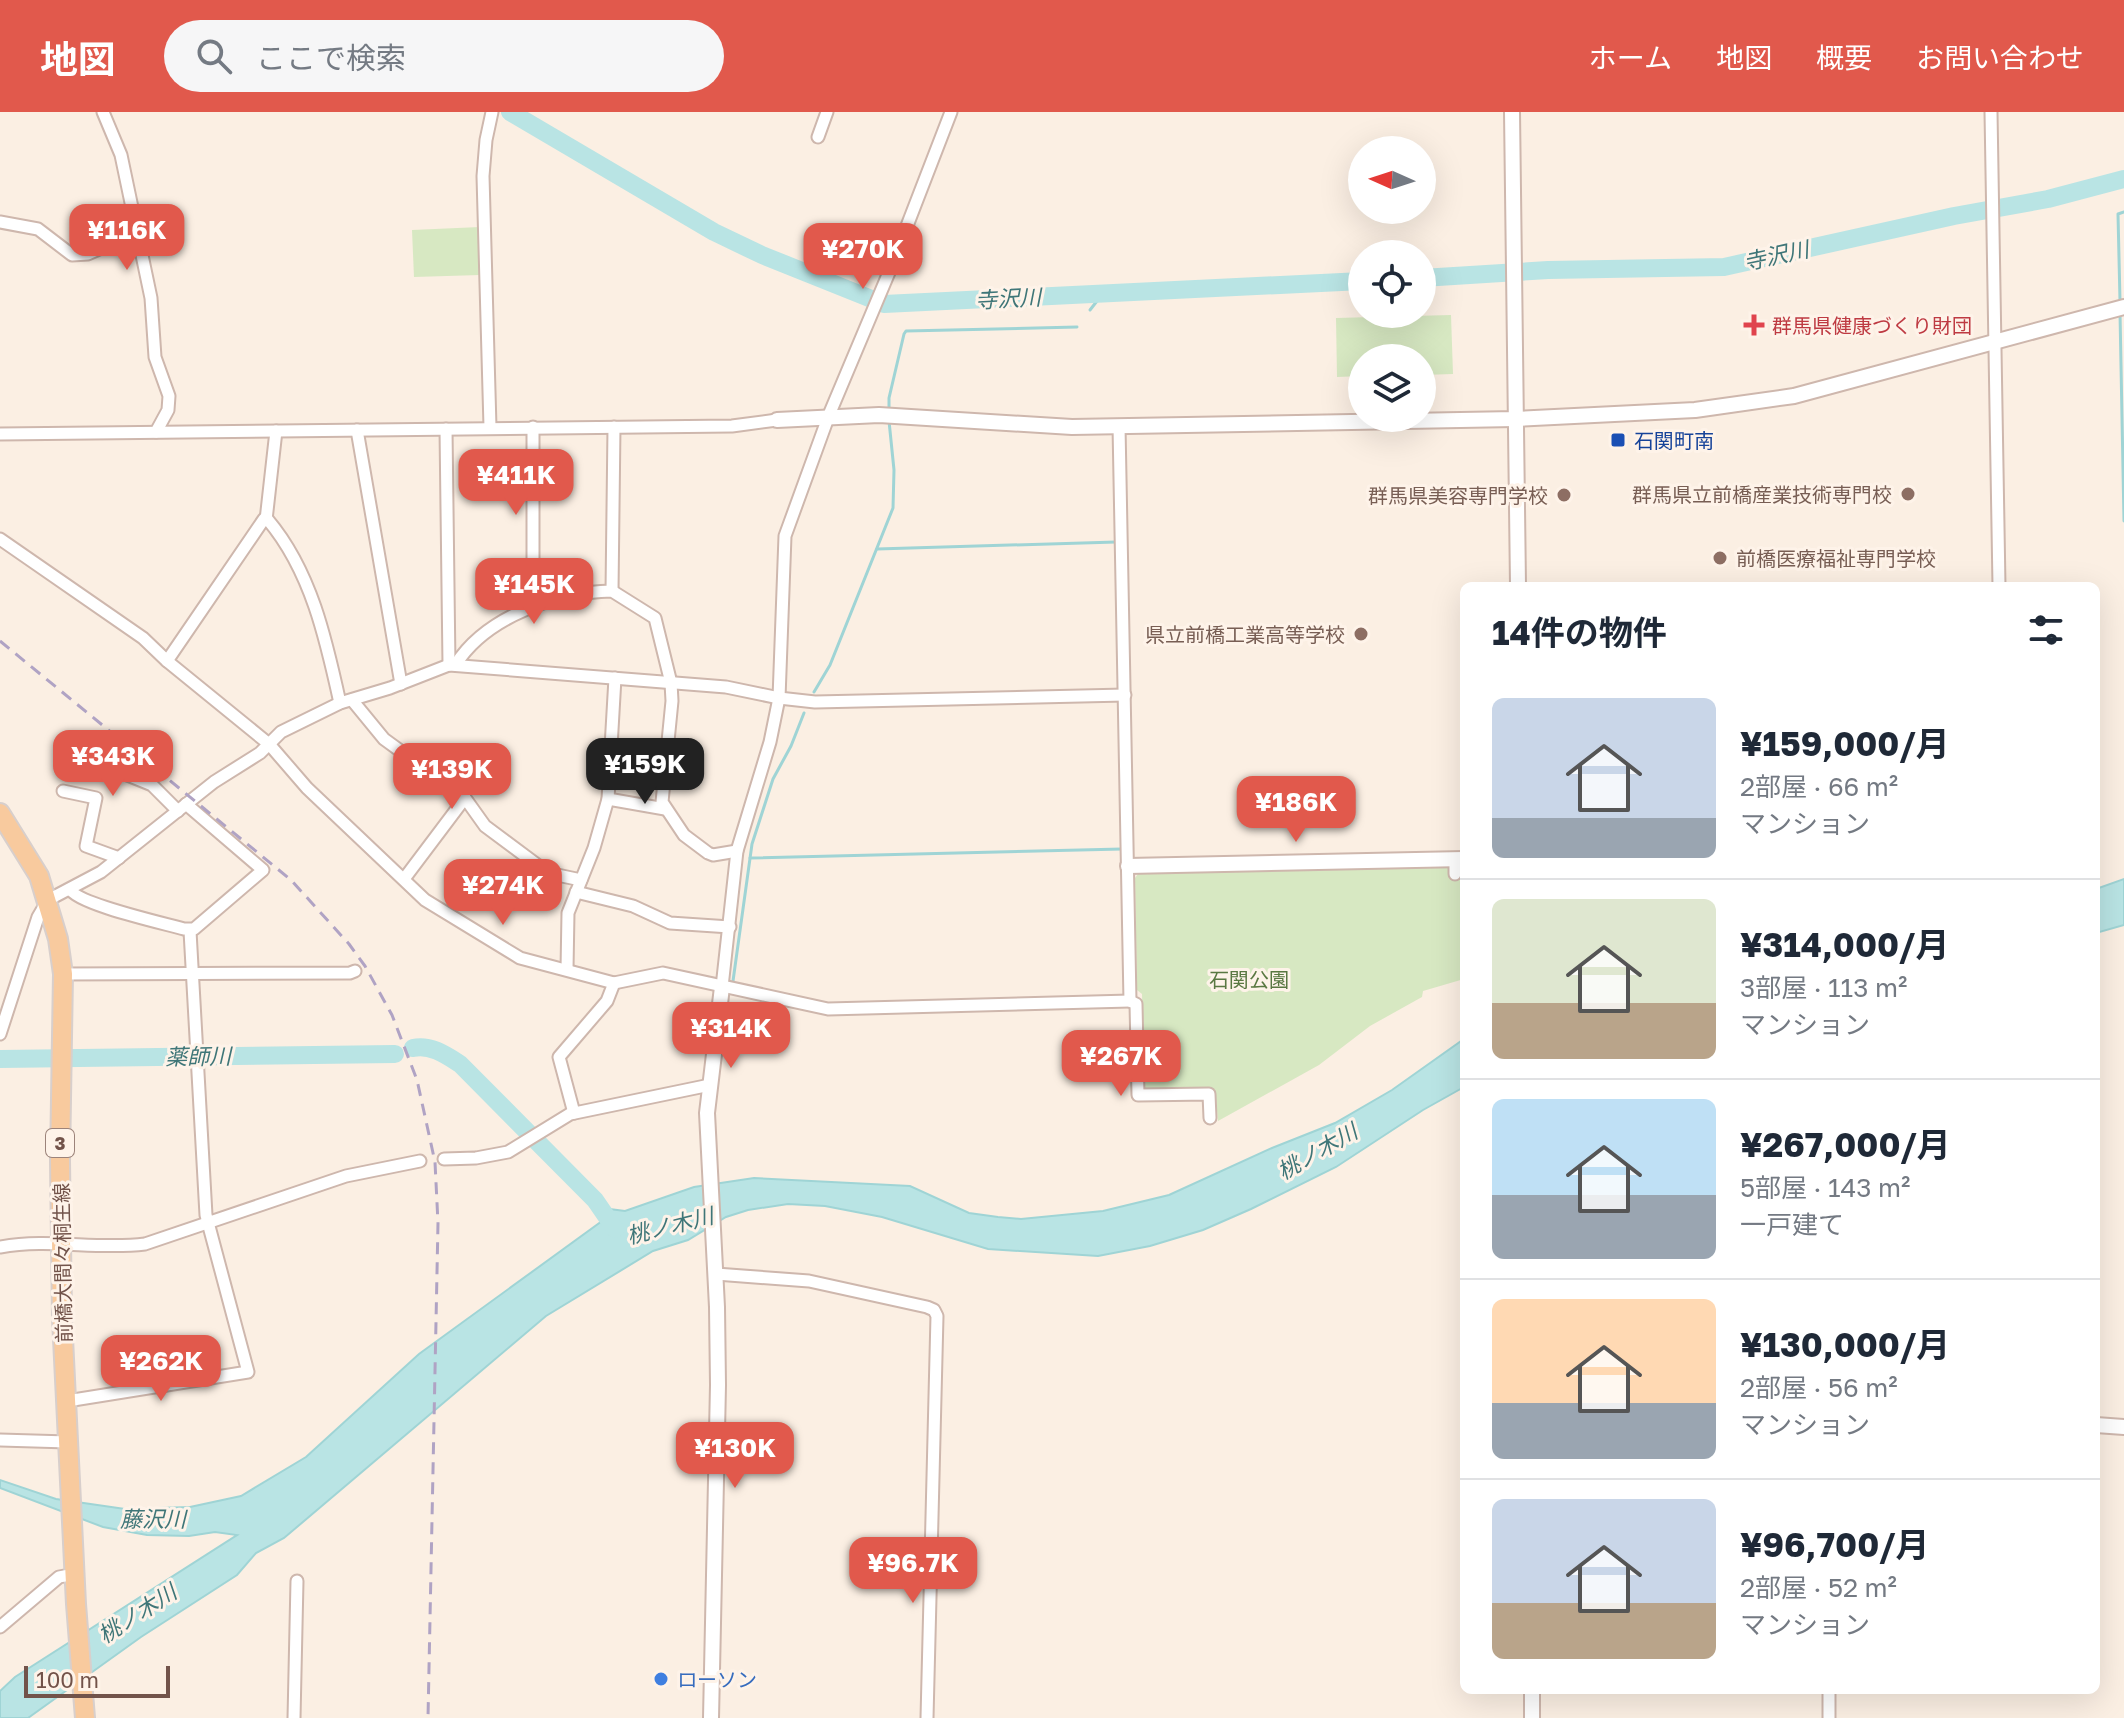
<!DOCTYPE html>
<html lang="ja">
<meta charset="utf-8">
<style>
:root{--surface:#fff;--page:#f6f6f7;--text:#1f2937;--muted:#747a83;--line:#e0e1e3;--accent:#e1594c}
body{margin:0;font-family:"Golos Text","Noto Sans JP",sans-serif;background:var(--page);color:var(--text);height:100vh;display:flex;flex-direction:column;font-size:30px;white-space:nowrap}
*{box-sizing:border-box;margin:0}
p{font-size:26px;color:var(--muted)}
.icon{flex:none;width:44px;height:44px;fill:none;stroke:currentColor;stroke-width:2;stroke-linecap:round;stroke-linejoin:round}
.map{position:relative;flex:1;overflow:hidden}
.panel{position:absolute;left:1460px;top:470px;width:640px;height:1112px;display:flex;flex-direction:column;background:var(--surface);border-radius:12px;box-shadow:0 8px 32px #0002}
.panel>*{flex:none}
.needle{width:52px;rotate:273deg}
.controls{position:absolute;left:1348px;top:24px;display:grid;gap:16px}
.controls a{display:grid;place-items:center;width:88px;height:88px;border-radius:50%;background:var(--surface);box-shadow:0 8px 32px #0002;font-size:40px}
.scale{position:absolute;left:24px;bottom:20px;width:146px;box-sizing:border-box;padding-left:8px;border:4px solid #72534a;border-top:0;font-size:22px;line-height:28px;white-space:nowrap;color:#72534a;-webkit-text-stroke:6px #fef3e9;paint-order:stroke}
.price{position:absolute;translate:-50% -68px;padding:0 18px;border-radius:16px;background:var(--accent);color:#fff;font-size:26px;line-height:52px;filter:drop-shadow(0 2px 4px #0008)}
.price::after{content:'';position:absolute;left:50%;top:48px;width:24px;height:18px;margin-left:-12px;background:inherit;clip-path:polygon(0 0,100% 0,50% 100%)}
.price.on{background:#222;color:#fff}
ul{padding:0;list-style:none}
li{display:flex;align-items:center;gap:24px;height:200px;padding:0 32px}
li+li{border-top:2px solid var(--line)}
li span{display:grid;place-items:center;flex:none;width:224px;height:160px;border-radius:12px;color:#555}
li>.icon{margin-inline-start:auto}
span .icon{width:96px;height:96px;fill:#fffc;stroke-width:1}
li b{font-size:34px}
h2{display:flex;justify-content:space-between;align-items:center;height:96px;padding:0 32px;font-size:34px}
header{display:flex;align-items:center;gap:48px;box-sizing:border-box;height:112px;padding:0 40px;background:var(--accent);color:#fff}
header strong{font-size:38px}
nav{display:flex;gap:44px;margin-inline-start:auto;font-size:28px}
.search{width:560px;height:72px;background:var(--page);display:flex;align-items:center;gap:20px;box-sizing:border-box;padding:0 28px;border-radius:44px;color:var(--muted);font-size:30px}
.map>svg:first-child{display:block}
</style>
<header>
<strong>地図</strong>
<div class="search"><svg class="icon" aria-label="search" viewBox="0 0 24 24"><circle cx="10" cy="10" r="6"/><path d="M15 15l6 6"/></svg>ここで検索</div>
<nav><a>ホーム</a><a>地図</a><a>概要</a><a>お問い合わせ</a></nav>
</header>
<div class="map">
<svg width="2124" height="1606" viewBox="0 0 2124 1606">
<rect width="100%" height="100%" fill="#fbefe3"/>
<g fill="#d7e8c2">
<polygon points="480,115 480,163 414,165 412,118"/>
<polygon points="1451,203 1453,262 1422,263 1422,246 1362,246 1362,264 1337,265 1336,206"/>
<polygon points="1464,754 1464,867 1423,879 1422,885 1370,914 1319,953 1218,1009 1215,977 1147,978 1144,975 1142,882 1137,878 1135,766 1138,762"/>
</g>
<g fill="#b9e4e4" stroke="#9fd4d5" stroke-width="2">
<polygon points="2124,767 2124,813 2096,821 2096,777"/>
<polygon points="1464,927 1464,975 1423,998 1336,1055 1251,1097 1203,1118 1150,1134 1098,1144 988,1137 882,1105 825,1094 788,1092 748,1098 726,1105 688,1128 653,1139 546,1204 284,1426 256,1441 237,1463 141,1525 28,1606 0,1606 0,1579 15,1565 237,1423 215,1420 189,1424 147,1423 103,1415 0,1376 0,1368 56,1387 125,1397 190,1395 241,1384 306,1345 419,1242 602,1109 601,1096 625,1099 694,1075 754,1066 910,1074 969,1101 998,1105 1021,1107 1103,1099 1169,1083 1272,1036 1335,1011 1392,978"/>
</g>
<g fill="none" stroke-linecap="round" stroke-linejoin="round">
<g stroke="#9fd4d5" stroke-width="3">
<polyline points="2120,189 2118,102 2124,100"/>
<polyline points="1090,198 1104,180"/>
<polyline points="2120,201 2124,409"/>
<polyline points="889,297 889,286 904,222 906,219 1077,215"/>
<polyline points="877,437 1116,430"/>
<polyline points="814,580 830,553 893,396 894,358 889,309"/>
<polyline points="750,746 1122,737"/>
<polyline points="733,869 752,732 773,667 791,634 804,601"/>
</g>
<g stroke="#b9e4e4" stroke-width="18">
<polyline points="510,0 714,120 762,143 884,192 1362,169"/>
<polyline points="1422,166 1548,158 1724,155 1954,104 2048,87 2124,67"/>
<path d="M 413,936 C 430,932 446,943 460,952 L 595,1088 L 615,1117"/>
<polyline points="0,947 395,942"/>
</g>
<g stroke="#ceb7ad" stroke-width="15">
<g id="minor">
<polyline points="103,0 121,43 151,186 155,245 169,284 168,298 156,320"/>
<polyline points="1991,0 1999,474"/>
<polyline points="818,25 827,0"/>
<polyline points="0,110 38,117 72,143 88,142 135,121"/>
<polyline points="1119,314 1130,889 1136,892 1138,983 1209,982 1210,1006"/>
<polyline points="490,315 483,64 486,28 492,0"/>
<polyline points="446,317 449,553"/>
<polyline points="357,318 401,572"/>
<polyline points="0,322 732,314 777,308"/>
<polyline points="266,408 276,319"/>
<polyline points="0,427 143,526 167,549 269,632 307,676 425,788 520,846 614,871 663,861 828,897 1130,889"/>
<polyline points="612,479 614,315"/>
<polyline points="533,494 533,315"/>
<path d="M 167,549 L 264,407 L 268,408 C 311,459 326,527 340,591"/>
<path d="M 456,552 C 487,504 557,480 612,479 L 655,506 L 671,571 L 672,589 L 662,690 L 684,723 L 708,741 L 713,743 L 737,739"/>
<polyline points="352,588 384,627 465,686 485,714 548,761 581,768"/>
<polyline points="68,650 83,645 152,673 178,699"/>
<polyline points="63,679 96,686 86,734 119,746"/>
<polyline points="608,687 665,697"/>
<polyline points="1455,747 1455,762"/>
<polyline points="404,767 465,686"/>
<path d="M 70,777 C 77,792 163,811 184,817 L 194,817 L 263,758 L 186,692"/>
<polyline points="576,780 633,794 670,811 730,815"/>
<polyline points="567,857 568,801 594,736 608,687 615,566"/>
<polyline points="63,862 350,861 355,859"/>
<polyline points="722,875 737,739 770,630 779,586 785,424 829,303 890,158 951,0"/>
<polyline points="0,922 38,805 48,788 101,760 214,670 260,641 281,620 340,591 390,576 449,553 726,575 779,586 815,590 1125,583"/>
<polyline points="574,1001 559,945 607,889 614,871"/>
<polyline points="444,1047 476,1046 508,1040 570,1002 710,973"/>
<path d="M 0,1135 C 49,1126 97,1138 145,1132 L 346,1064 L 420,1049"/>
<polyline points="716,1162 809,1169 927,1195 934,1198 937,1204 927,1606"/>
<polyline points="67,1289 248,1260 206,1103 190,819"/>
<polyline points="0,1328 68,1330"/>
<polyline points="0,1515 59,1465 75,1462"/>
<polyline points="294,1606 297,1469"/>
<polyline points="1829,1606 1829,1578"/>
</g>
</g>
<g stroke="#ceb7ad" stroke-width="18">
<g id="tertiary">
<polyline points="1512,0 1518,474"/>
<polyline points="777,308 879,303 1072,315 1515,307 1695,298 1794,284 2124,195"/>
<polyline points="1128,754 1464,747"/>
<polyline points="2096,1313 2124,1315"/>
<polyline points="711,1606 718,1273 717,1195 707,1001 722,875"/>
<polyline points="1532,1606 1532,1578"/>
</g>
</g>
<g stroke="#d8cfcc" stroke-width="22">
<polyline id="primary" points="0,701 39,764 58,827 63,862 60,1049 62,1206 76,1492 85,1606"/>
</g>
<use href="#minor" stroke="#fff" stroke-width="11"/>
<use href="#tertiary" stroke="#fff" stroke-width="14"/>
<use href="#primary" stroke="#f8ca9e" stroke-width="18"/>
<polyline stroke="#b0a3c4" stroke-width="3" stroke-dasharray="12 8" stroke-linecap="butt" points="0,529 291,768 349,832 365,854 392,903 417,968 435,1050 438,1111 428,1606"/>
</g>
<path fill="#e0444e" stroke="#fef3e9" stroke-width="3" d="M1750 201h8v8h8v8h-8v8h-8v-8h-8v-8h8z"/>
<rect fill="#1a4fb4" stroke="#fef3e9" stroke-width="3" x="1610" y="320" width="16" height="16" rx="4"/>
<g fill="#8d6e63" stroke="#fef3e9" stroke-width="3">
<circle cx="1908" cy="382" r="8"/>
<circle cx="1564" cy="383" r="8"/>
<circle cx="1720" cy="446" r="8"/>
<circle cx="1361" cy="522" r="8"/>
</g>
<circle fill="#3f7fe0" stroke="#fef3e9" stroke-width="3" cx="661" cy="1567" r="8"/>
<g text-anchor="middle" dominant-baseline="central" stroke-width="6" stroke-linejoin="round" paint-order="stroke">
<rect fill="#fef3e9" stroke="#9c837a" stroke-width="2" x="46" y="1017" width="28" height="28" rx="6"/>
<g font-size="18" font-weight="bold" fill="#72534a">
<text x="60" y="1031">3</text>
</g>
<g font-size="20" fill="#be3a42" stroke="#fef3e9" text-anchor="start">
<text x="1772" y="213">群馬県健康づくり財団</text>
</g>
<g font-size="20" fill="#164399" stroke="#fef3e9" text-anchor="start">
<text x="1634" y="328">石関町南</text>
</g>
<g font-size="20" fill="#785e54" stroke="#fef3e9" text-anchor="end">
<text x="1892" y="382">群馬県立前橋産業技術専門校</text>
<text x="1548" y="383">群馬県美容専門学校</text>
<text x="1736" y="446" text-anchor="start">前橋医療福祉専門学校</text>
<text x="1345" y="522">県立前橋工業高等学校</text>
</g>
<g font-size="20" fill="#5a7842" stroke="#fef3e9">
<text x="1249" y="867">石関公園</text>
</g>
<g font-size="20" fill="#72534a" stroke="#fef3e9">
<text transform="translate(62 1151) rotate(-91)">前橋大間々桐生線</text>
</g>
<g font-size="20" fill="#366cbe" stroke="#fef3e9" text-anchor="start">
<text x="677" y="1567">ローソン</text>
</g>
<g font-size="22" font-style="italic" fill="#3f7678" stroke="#fef3e9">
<text transform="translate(1776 143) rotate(-12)">寺沢川</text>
<text transform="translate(1008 186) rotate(-3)">寺沢川</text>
<text transform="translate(198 944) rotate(-1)">薬師川</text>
<text transform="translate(1317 1039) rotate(-30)">桃ノ木川</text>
<text transform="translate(670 1113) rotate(-14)">桃ノ木川</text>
<text x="153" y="1406">藤沢川</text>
<text transform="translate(137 1501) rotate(-33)">桃ノ木川</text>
</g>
</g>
</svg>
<div class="controls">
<a><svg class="needle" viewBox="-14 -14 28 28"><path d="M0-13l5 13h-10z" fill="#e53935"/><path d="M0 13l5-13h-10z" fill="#747a83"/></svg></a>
<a><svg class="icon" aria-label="locate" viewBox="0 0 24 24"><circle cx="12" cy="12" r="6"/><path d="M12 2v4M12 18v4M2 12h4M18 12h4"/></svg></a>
<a><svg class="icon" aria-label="layers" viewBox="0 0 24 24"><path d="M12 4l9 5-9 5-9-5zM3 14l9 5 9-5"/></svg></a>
</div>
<div class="scale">100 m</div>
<b class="price" style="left:127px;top:160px">¥116K</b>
<b class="price" style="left:863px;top:179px">¥270K</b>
<b class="price" style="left:516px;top:405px">¥411K</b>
<b class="price" style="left:534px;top:514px">¥145K</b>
<b class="price" style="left:113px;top:686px">¥343K</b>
<b class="price on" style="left:645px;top:694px">¥159K</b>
<b class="price" style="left:452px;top:699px">¥139K</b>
<b class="price" style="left:1296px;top:732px">¥186K</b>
<b class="price" style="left:503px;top:815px">¥274K</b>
<b class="price" style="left:731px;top:958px">¥314K</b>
<b class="price" style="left:1121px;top:986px">¥267K</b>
<b class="price" style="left:161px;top:1291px">¥262K</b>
<b class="price" style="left:735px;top:1378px">¥130K</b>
<b class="price" style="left:913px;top:1493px">¥96.7K</b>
<section class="panel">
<h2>14件の物件<svg class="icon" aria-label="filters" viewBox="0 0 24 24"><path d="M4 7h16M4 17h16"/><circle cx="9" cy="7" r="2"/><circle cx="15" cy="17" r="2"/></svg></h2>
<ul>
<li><span style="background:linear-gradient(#c9d6e8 75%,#9aa5b1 0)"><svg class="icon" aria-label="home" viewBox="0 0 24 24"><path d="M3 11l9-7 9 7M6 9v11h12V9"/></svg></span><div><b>¥159,000/月</b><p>2部屋 · 66 m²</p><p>マンション</p></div></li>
<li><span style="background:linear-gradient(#dfe7d0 65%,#b9a48a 0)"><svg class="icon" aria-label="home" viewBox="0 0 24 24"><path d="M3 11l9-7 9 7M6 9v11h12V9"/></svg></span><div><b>¥314,000/月</b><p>3部屋 · 113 m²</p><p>マンション</p></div></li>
<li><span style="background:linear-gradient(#bfe0f5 60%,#9aa5b1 0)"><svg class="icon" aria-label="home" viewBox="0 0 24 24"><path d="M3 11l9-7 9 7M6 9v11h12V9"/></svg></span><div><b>¥267,000/月</b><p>5部屋 · 143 m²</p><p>一戸建て</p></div></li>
<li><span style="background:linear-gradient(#ffd9b3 65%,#9aa5b1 0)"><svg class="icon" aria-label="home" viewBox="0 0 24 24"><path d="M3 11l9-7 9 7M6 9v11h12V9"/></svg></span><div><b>¥130,000/月</b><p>2部屋 · 56 m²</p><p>マンション</p></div></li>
<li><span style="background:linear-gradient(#c9d6e8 65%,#b9a48a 0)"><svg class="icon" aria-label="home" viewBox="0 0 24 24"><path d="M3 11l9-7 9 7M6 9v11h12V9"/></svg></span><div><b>¥96,700/月</b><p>2部屋 · 52 m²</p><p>マンション</p></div></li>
</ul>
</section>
</div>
